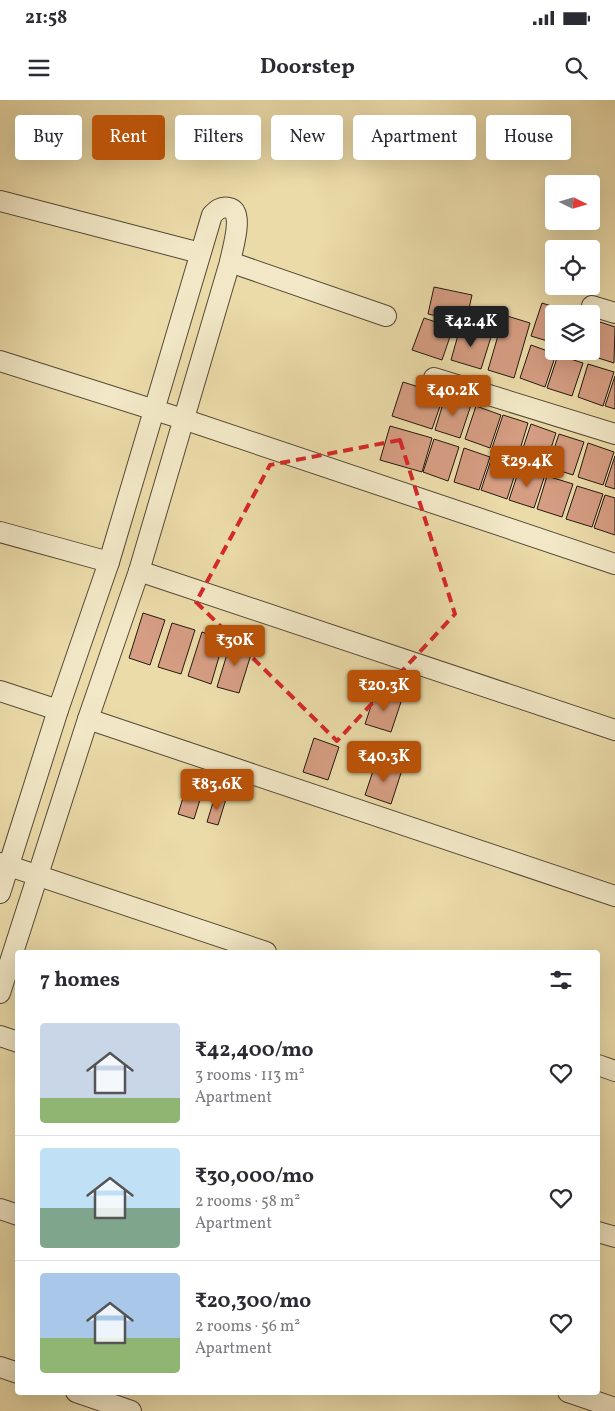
<!DOCTYPE html>
<meta charset="utf-8">
<style>
:root{--surface:#fff;--page:#f7f7f7;--text:#2b2b33;--muted:#7c7c81;--line:#e1e1e2;--accent:#b45309}
body{margin:0;font-family:Vollkorn,serif;background:var(--page);color:var(--text);height:100vh;display:flex;flex-direction:column;font-size:19px;white-space:nowrap}
*{box-sizing:border-box;margin:0}
p{font-size:16px;color:var(--muted)}
.icon{flex:none;width:28px;height:28px;fill:none;stroke:currentColor;stroke-width:2;stroke-linecap:round;stroke-linejoin:round}
.map{position:relative;flex:1;overflow:hidden}
.drawer{position:absolute;left:15px;top:850px;width:585px;height:445px;display:flex;flex-direction:column;background:var(--surface);border-radius:5px;box-shadow:0 5px 20px #0002}
.drawer>*{flex:none}
.banner{position:absolute;left:15px;top:15px;width:585px;height:45px;display:flex;gap:10px}
.needle{width:32px;rotate:95deg}
.controls{position:absolute;left:545px;top:75px;display:grid;gap:10px}
.controls a{display:grid;place-items:center;width:55px;height:55px;border-radius:5px;background:var(--surface);box-shadow:0 5px 20px #0002;font-size:25px}
.price{position:absolute;translate:-50% -42px;padding:0 11px;border-radius:5px;background:var(--accent);color:#fff;font-size:16px;line-height:32px;filter:drop-shadow(0 1px 2px #0008)}
.price::after{content:'';position:absolute;left:50%;top:30px;width:15px;height:11px;margin-left:-8px;background:inherit;clip-path:polygon(0 0,100% 0,50% 100%)}
.price.current{background:#222;color:#fff}
ul{padding:0;list-style:none}
li{display:flex;align-items:center;gap:15px;height:125px;padding:0 25px}
li+li{border-top:1px solid var(--line)}
li span{display:grid;place-items:center;flex:none;width:140px;height:100px;border-radius:5px;color:#555}
li>.icon{margin-inline-start:auto}
span .icon{width:60px;height:60px;fill:#fffc;stroke-width:1}
li b{font-size:21px}
h2{display:flex;justify-content:space-between;align-items:center;height:60px;padding:0 25px;font-size:21px}
.pill{padding:0 18px;border-radius:5px;background:var(--surface);box-shadow:0 5px 20px #0002;font-size:18px;line-height:45px}
.pill.current{background:var(--accent);color:#fff}
.status{display:flex;justify-content:space-between;align-items:center;height:35px;padding:0 25px;background:var(--surface);direction:ltr}
.status svg{height:14px;fill:currentColor}
header{display:flex;justify-content:space-between;align-items:center;height:65px;padding:0 25px;background:var(--surface);font-size:22px;font-weight:700}
.map>svg:first-child{display:block}
</style>
<div class="status"><b>21:58</b><svg viewBox="0 0 49 12"><path d="M0 12V9h3v3zM5 12V6h3v6zM10 12V3h3v9zM15 12V0h3v12zM26 1h20v11H26zM47 4h2v5h-2z"/></svg></div>
<header><svg class="icon" aria-label="menu" viewBox="0 0 24 24"><path d="M4 6h16M4 12h16M4 18h16"/></svg>Doorstep<svg class="icon" aria-label="search" viewBox="0 0 24 24"><circle cx="10" cy="10" r="6"/><path d="M15 15l6 6"/></svg></header>
<div class="map">
<svg width="615" height="1311" viewBox="0 0 615 1311">
<rect width="100%" height="100%" fill="#ebdba9"/>
<filter id="stains"><feTurbulence type="fractalNoise" baseFrequency=".004" numOctaves="4"/><feColorMatrix values="0 0 0 0 .2 0 0 0 0 .09 0 0 0 0 .02 0 0 0 .5 -.17"/></filter>
<radialGradient id="worn" r=".72"><stop offset=".6" stop-color="#630" stop-opacity="0"/><stop offset="1" stop-color="#630" stop-opacity=".3"/></radialGradient>
<g fill="#d59d82" stroke="#24190f">
<polygon points="434,187 472,195 466,222 428,214"/>
<polygon points="542,203 567,211 566,214 554,214 554,243 531,236"/>
<polygon points="504,215 530,223 514,278 488,270"/>
<polygon points="424,218 453,228 442,260 412,250"/>
<polygon points="600,222 615,227 614,263 589,255"/>
<polygon points="460,228 491,237 481,269 451,260"/>
<polygon points="531,245 556,254 545,287 520,278"/>
<polygon points="558,255 583,263 572,296 547,288"/>
<polygon points="588,264 614,272 603,306 578,297"/>
<polygon points="615,276 615,309 605,306"/>
<polygon points="403,282 444,295 432,329 392,316"/>
<polygon points="445,297 471,305 460,338 435,330"/>
<polygon points="476,306 501,315 490,348 465,339"/>
<polygon points="503,315 528,323 518,356 492,348"/>
<polygon points="531,324 556,333 545,366 520,357"/>
<polygon points="390,326 432,338 422,372 380,360"/>
<polygon points="559,334 584,342 573,375 548,367"/>
<polygon points="434,339 459,347 448,381 423,372"/>
<polygon points="588,343 614,352 603,385 578,377"/>
<polygon points="464,348 490,357 479,390 454,382"/>
<polygon points="615,356 615,389 605,386"/>
<polygon points="492,357 518,365 507,399 481,390"/>
<polygon points="520,367 545,375 534,408 509,400"/>
<polygon points="547,376 573,384 562,417 537,409"/>
<polygon points="577,386 603,394 592,427 566,419"/>
<polygon points="605,395 615,398 615,435 594,428"/>
<polygon points="143,513 165,520 150,565 129,558"/>
<polygon points="172,523 195,530 181,574 158,567"/>
<polygon points="202,532 224,540 211,584 188,576"/>
<polygon points="231,541 253,548 239,593 217,587"/>
<polygon points="376,591 402,599 391,632 365,624"/>
<polygon points="314,638 339,647 328,680 303,672"/>
<polygon points="376,662 402,670 391,704 365,695"/>
<polygon points="187,685 203,690 194,719 178,714"/>
<polygon points="215,696 226,699 218,725 207,722"/>
</g>
<g fill="none" stroke-linecap="round" stroke-linejoin="round">
<g stroke="#564a36" stroke-width="22">
<g id="minor">
<polyline points="0,101 200,153"/>
<polyline points="230,162 386,216"/>
<polyline points="592,206 615,213"/>
<polyline points="0,261 183,319 615,464"/>
<polyline points="434,278 615,334"/>
<polyline points="0,432 109,462"/>
<polyline points="139,471 615,630"/>
<polyline points="0,591 58,610"/>
<polyline points="88,619 615,796"/>
<polyline points="0,763 266,852"/>
<path d="M 0,793 L 58,610 L 109,462 L 212,115 C 217,110 221,106 229,108 C 245,111 232,150 230,162 L 139,471 L 88,619 L 0,893"/>
<polyline points="0,936 18,942"/>
<polyline points="598,965 615,971"/>
<polyline points="0,1109 18,1115"/>
<polyline points="598,1132 615,1137"/>
<polyline points="0,1267 18,1273"/>
<polyline points="76,1292 131,1311"/>
<polyline points="568,1292 615,1308"/>
</g>
</g>
<use href="#minor" stroke="#f2e8c7" stroke-width="20"/>
</g>
<path fill="none" stroke="#d62828" stroke-width="4" stroke-dasharray="10 6" stroke-linejoin="round" d="M 400,340 L 455,514 L 337,641 L 196,502 L 270,365 Z"/>
<rect width="100%" height="100%" filter="url(#stains)"/>
<rect width="100%" height="100%" fill="url(#worn)"/>
</svg>
<div class="controls">
<a><svg class="needle" viewBox="-14 -14 28 28"><path d="M0-13l5 13h-10z" fill="#e53935"/><path d="M0 13l5-13h-10z" fill="#7c7c81"/></svg></a>
<a><svg class="icon" aria-label="locate" viewBox="0 0 24 24"><circle cx="12" cy="12" r="6"/><path d="M12 2v4M12 18v4M2 12h4M18 12h4"/></svg></a>
<a><svg class="icon" aria-label="layers" viewBox="0 0 24 24"><path d="M12 4l9 5-9 5-9-5zM3 14l9 5 9-5"/></svg></a>
</div>
<b class="price current" style="left:471px;top:248px">₹42.4K</b>
<b class="price" style="left:453px;top:317px">₹40.2K</b>
<b class="price" style="left:527px;top:388px">₹29.4K</b>
<b class="price" style="left:235px;top:567px">₹30K</b>
<b class="price" style="left:384px;top:612px">₹20.3K</b>
<b class="price" style="left:384px;top:683px">₹40.3K</b>
<b class="price" style="left:217px;top:711px">₹83.6K</b>
<div class="banner">
<a class="pill">Buy</a>
<a class="pill current">Rent</a>
<a class="pill">Filters</a>
<a class="pill">New</a>
<a class="pill">Apartment</a>
<a class="pill">House</a>
</div>
<section class="drawer">
<h2>7 homes<svg class="icon" aria-label="filters" viewBox="0 0 24 24"><path d="M4 7h16M4 17h16"/><circle cx="9" cy="7" r="2"/><circle cx="15" cy="17" r="2"/></svg></h2>
<ul>
<li><span style="background:linear-gradient(#c9d6e8 75%,#8fb573 0)"><svg class="icon" aria-label="home" viewBox="0 0 24 24"><path d="M3 11l9-7 9 7M6 9v11h12V9"/></svg></span><div><b>₹42,400/mo</b><p>3 rooms · 113 m²</p><p>Apartment</p></div><svg class="icon" aria-label="heart" viewBox="0 0 24 24"><path d="M12 20l-8-8c-3-5 5-10 8-4 3-6 11-1 8 4z"/></svg></li>
<li><span style="background:linear-gradient(#bfe0f5 60%,#7fa58c 0)"><svg class="icon" aria-label="home" viewBox="0 0 24 24"><path d="M3 11l9-7 9 7M6 9v11h12V9"/></svg></span><div><b>₹30,000/mo</b><p>2 rooms · 58 m²</p><p>Apartment</p></div><svg class="icon" aria-label="heart" viewBox="0 0 24 24"><path d="M12 20l-8-8c-3-5 5-10 8-4 3-6 11-1 8 4z"/></svg></li>
<li><span style="background:linear-gradient(#a9c7e8 65%,#8fb573 0)"><svg class="icon" aria-label="home" viewBox="0 0 24 24"><path d="M3 11l9-7 9 7M6 9v11h12V9"/></svg></span><div><b>₹20,300/mo</b><p>2 rooms · 56 m²</p><p>Apartment</p></div><svg class="icon" aria-label="heart" viewBox="0 0 24 24"><path d="M12 20l-8-8c-3-5 5-10 8-4 3-6 11-1 8 4z"/></svg></li>
</ul>
</section>
</div>
